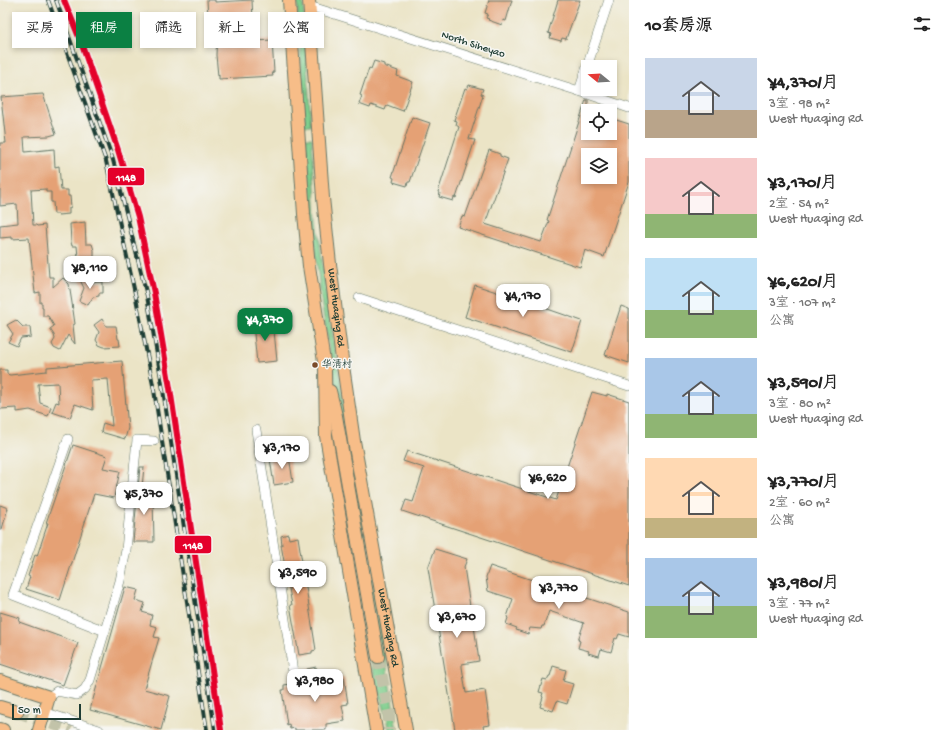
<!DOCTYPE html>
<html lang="zh">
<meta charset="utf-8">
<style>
:root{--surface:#fff;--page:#f6f6f6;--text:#222;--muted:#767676;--accent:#0b8043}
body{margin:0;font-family:"Gochi Hand","LXGW WenKai TC",sans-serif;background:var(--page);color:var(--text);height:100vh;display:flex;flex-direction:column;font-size:15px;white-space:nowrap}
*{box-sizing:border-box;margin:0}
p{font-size:13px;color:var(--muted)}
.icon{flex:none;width:22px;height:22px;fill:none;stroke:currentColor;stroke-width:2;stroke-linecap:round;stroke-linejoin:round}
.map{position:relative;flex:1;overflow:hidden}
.sheet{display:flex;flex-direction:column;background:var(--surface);width:320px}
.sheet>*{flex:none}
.banner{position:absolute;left:12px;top:12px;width:380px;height:36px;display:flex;gap:8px}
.needle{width:26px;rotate:288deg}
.controls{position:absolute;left:581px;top:60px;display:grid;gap:8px}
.controls a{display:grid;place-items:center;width:36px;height:36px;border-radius:0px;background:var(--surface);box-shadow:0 2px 6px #0003;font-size:20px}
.scale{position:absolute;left:12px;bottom:10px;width:69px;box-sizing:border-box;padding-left:4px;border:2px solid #1f3d34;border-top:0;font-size:11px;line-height:14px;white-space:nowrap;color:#1f3d34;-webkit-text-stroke:3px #f6f6f2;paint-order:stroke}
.price{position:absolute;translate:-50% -34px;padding:0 9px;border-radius:8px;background:#fff;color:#222;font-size:13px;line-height:26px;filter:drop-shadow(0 1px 2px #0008)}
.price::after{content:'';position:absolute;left:50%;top:24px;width:12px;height:9px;margin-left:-6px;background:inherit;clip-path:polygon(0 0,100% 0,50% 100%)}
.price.current{background:var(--accent);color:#fff}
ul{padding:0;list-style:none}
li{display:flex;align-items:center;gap:12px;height:100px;padding:0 16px}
li span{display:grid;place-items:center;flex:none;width:112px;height:80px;border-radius:0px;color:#555}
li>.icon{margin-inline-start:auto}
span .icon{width:48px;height:48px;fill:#fffc;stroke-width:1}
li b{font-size:17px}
h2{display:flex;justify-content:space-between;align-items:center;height:48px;padding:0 16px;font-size:17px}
.chip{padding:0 14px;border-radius:0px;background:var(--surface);box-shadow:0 2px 6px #0003;font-size:14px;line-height:36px}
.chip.current{background:var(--accent);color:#fff}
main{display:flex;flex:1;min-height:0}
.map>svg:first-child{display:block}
</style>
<main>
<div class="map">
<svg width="629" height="730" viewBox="0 0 629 730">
<rect width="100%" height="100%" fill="#f6f6f2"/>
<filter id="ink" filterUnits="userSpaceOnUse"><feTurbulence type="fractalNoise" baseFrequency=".025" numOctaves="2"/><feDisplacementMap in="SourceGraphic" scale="8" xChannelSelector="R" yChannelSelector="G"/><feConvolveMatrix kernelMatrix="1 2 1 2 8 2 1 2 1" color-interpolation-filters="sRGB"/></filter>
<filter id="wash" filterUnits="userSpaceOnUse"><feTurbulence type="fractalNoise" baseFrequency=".012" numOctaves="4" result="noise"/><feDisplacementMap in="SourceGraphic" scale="16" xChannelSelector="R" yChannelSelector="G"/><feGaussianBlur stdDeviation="0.9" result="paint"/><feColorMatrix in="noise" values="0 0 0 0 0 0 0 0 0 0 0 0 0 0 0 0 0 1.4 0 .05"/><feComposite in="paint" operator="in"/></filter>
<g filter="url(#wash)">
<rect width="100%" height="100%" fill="#ebe4c6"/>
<g fill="#80ce8d" stroke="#508660">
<polygon points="297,0 303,0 311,126 305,126"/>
<polygon points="306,138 312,138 317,221 328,305 397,730 389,730 388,721 374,676 370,652 381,651 322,307 312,221"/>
</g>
<g id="blocks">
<g fill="#e5a175" fill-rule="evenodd">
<polygon points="207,0 215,0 215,2 252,0 254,41 272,40 274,72 272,72 273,76 219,79 219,75 218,76 216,55 217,34 209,34"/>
<polygon points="489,0 512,0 506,21 503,20 502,25 488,20 489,19 486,18 488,14 485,13"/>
<polygon points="558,0 580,0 567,36 566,39 562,38 561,41 550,38 551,34 548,33"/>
<polygon points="114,20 119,34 111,37 106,24"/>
<polygon points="374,61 384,64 384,66 398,71 397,76 413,82 403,111 387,105 385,110 371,105 370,108 359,104 362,96 360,95 369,68 371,69"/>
<polygon points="469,85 483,89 481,94 483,95 469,139 475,140 456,198 454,197 453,201 439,197 440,193 438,192 459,127 456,125 457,121 454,120 465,88 467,89"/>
<polygon points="43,94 56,134 49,136 24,137 25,152 54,149 55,167 59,166 61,190 68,190 68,196 70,196 71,207 69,208 69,214 58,215 58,214 54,214 53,202 51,202 51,192 46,192 46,189 31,190 33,225 36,225 37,226 45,225 49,277 53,277 53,287 63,278 69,284 72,303 75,324 73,325 75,344 68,335 60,351 54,348 52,344 55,339 54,335 50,329 54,326 48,316 43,316 43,307 42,307 42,303 40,303 40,292 35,293 29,238 12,239 12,237 0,238 0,225 18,223 17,204 0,206 0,143 6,143 1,97"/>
<path d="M 586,100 L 588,100 L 588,133 L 610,133 L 610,118 L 629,124 L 629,182 L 604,257 L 585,250 L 580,267 L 458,227 L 462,216 L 465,217 L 489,150 L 500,154 L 500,156 L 508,159 L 485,224 L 541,242 L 549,221 L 547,220 ZM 588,155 L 610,155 L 610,177 L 588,177 Z"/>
<polygon points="412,117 430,123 410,182 408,182 407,186 393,182 394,178 392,177"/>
<polygon points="85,222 86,244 92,244 94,250 94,267 79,268 77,246 72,246 71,242 70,224"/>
<polygon points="88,275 93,282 103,282 103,293 99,293 99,296 93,297 88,305 79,301 84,288 80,280"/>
<polygon points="475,285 530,303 531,298 541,301 539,306 582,321 572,352 465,317"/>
<polygon points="621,306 629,309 629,363 605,355"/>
<polygon points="102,319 106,326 116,326 118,339 119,339 120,346 104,347 99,345 96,340 99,332 94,325"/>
<polygon points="16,320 23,327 30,327 31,337 21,338 17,346 8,342 13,334 7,325"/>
<polygon points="273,321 277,361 257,363 253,324"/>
<polygon points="122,361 128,428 125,439 101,432 103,423 112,426 108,379 91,380 93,410 75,404 70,418 52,412 56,402 59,403 58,383 38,384 40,403 51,407 48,416 30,410 17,412 17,408 0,409 0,370 7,370 7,374 10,375 47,371 47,367"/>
<polygon points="592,392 607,396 607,394 629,401 629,586 402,511 406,500 413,502 424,468 403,461 407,451 556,500"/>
<polygon points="73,445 107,456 103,468 120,471 114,498 94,494 60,600 26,589 30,577 28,576 35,555 37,556 48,523 46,523"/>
<polygon points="289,456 293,482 274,485 270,459"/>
<polygon points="140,467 144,467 141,497 153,497 154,542 133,542"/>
<polygon points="0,505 8,508 2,529 0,529"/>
<polygon points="288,534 289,539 298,537 316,650 312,651 312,653 299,655 290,605 292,605 281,545 282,545 281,536"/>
<polygon points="435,549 467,559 464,567 470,606 464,607 467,627 474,626 479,661 462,664 462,667 466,693 485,690 490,725 483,726 484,730 455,730 428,568"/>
<polygon points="490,566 629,612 629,637 619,634 617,639 615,638 611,652 601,649 599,656 588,653 589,651 578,648 580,641 578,640 584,623 549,611 544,626 542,626 541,629 530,628 528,634 516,630 517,628 506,624 508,618 507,617 513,599 488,591 486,577"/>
<polygon points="125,587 138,590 135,600 145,603 142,612 152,615 150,625 157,627 154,637 159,638 144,689 170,696 161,730 90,710"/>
<polygon points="0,612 20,618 19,622 78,643 63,685 0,664"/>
<polygon points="553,666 566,670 563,681 573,684 567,704 557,701 553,711 540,707 543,697 542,696 543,693 539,692 543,679 547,680 549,676 550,676"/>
<polygon points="316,667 319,682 344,677 348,704 342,705 345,721 326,724 326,730 295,730 295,728 290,729 289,724 287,725 282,690 284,690 284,685 309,681 307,669"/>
</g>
</g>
</g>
<g filter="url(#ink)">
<use href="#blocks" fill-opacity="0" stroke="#667767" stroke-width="1"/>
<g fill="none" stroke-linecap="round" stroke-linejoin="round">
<g stroke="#c2c3a9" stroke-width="12" stroke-dasharray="12 6" stroke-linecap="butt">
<polyline points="378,657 389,713 389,730"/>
<polyline points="17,712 71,730"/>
</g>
<g stroke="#667767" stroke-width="10">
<g id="minor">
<polyline points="309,6 579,91 629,108"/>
<polyline points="579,91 609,0"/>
<polyline points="359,298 629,386"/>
<polyline points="256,430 293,672"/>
<polyline points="68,439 13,595 105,631"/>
<polyline points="49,697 57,691 77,695 85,689 90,680 120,581 126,550 137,440 154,441"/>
<polyline points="44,712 99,730"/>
</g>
</g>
<g stroke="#667767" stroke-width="14">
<g id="major">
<polyline points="289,0 304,214 309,266 325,368 326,436 376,730"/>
<path id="s1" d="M 309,0 L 323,198 L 330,264 L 341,352 L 354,441 L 406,730"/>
<polyline points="330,391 336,416 378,657"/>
<polyline points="0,681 49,697 39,730"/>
<polyline points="0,707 17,712"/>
<polyline points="0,729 3,730"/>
</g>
</g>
<use href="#minor" stroke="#fff" stroke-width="9"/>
<use href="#major" stroke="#f7bd88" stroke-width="12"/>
<g stroke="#1f3d34" stroke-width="4">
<g id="rail">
<polyline points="48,0 106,161 136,298 154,390 207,730"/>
<polyline points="56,0 113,160 147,296 163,390 215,730"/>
</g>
</g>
<use href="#rail" stroke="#f6f6f2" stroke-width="2.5" stroke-dasharray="8" stroke-linecap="butt"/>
<g stroke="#f6f6f2" stroke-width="9">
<polyline id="rail-1" points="64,0 81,42 118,150 138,217 154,293 170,388 221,730"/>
</g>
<use href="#rail-1" stroke="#e4002b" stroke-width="6"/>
</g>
</g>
<circle fill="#7a4b2a" stroke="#f6f6f2" stroke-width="1.5" cx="315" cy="365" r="3.5"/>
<g text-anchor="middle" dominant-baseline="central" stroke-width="3" stroke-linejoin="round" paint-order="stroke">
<g font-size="10" fill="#1f3d34" stroke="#f6f6f2" text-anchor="start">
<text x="322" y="365">华清村</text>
</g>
<g font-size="11" fill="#1f3d34" stroke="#f6f6f2">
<text transform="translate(473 45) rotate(18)">North Siheyao</text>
<text stroke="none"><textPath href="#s1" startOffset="309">West Huaqing Rd</textPath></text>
<text stroke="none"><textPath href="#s1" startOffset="633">West Huaqing Rd</textPath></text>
</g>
</g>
<g stroke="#f6f6f2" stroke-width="1.5">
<rect x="107" y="167" width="38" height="19" rx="4" fill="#e4002b"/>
<rect x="174" y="535" width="38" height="19" rx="4" fill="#e4002b"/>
</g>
<g font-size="11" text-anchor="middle" font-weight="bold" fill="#fff">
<text x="126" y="181">1148</text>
<text x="193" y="549">1148</text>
</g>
</svg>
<div class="controls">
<a><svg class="needle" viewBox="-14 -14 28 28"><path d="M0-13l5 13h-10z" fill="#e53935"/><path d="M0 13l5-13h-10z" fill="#767676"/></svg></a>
<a><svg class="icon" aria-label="locate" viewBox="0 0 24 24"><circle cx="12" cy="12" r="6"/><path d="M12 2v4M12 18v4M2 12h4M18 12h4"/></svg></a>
<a><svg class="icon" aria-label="layers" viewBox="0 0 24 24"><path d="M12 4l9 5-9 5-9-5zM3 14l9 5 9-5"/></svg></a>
</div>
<div class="scale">50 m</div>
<b class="price" style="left:90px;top:290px">¥8,110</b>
<b class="price" style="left:523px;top:318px">¥4,170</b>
<b class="price current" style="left:265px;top:342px">¥4,370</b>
<b class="price" style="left:282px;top:470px">¥3,170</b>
<b class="price" style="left:548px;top:500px">¥6,620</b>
<b class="price" style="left:144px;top:516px">¥5,370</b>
<b class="price" style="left:298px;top:595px">¥3,590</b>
<b class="price" style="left:559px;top:610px">¥3,770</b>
<b class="price" style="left:457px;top:639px">¥3,670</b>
<b class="price" style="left:315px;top:703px">¥3,980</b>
<div class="banner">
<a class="chip">买房</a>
<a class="chip current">租房</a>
<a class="chip">筛选</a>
<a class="chip">新上</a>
<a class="chip">公寓</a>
</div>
</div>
<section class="sheet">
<h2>10套房源<svg class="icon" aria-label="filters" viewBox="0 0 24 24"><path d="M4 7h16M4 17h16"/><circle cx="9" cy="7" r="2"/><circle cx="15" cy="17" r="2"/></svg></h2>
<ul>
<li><span style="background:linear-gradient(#c9d6e8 65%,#b9a48a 0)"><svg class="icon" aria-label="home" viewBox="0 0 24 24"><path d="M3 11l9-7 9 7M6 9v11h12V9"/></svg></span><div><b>¥4,370/月</b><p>3室 · 98 m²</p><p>West Huaqing Rd</p></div></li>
<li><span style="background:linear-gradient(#f6c9c9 70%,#8fb573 0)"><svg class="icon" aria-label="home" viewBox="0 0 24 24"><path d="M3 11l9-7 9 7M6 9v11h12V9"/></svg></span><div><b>¥3,170/月</b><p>2室 · 54 m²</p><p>West Huaqing Rd</p></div></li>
<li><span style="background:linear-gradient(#bfe0f5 65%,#8fb573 0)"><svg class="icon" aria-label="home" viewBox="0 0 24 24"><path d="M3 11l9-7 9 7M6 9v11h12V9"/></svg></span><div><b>¥6,620/月</b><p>3室 · 107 m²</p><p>公寓</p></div></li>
<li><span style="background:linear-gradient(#a9c7e8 70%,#8fb573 0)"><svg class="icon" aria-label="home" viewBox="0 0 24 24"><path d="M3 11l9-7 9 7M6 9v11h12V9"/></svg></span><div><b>¥3,590/月</b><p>3室 · 80 m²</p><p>West Huaqing Rd</p></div></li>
<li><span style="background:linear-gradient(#ffd9b3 75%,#c2b280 0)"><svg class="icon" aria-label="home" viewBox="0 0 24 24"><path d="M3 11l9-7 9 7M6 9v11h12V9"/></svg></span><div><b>¥3,770/月</b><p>2室 · 60 m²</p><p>公寓</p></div></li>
<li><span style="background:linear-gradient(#a9c7e8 60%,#8fb573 0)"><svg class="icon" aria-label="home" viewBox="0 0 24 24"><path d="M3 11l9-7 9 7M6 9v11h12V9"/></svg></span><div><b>¥3,980/月</b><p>3室 · 77 m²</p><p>West Huaqing Rd</p></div></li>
</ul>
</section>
</main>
